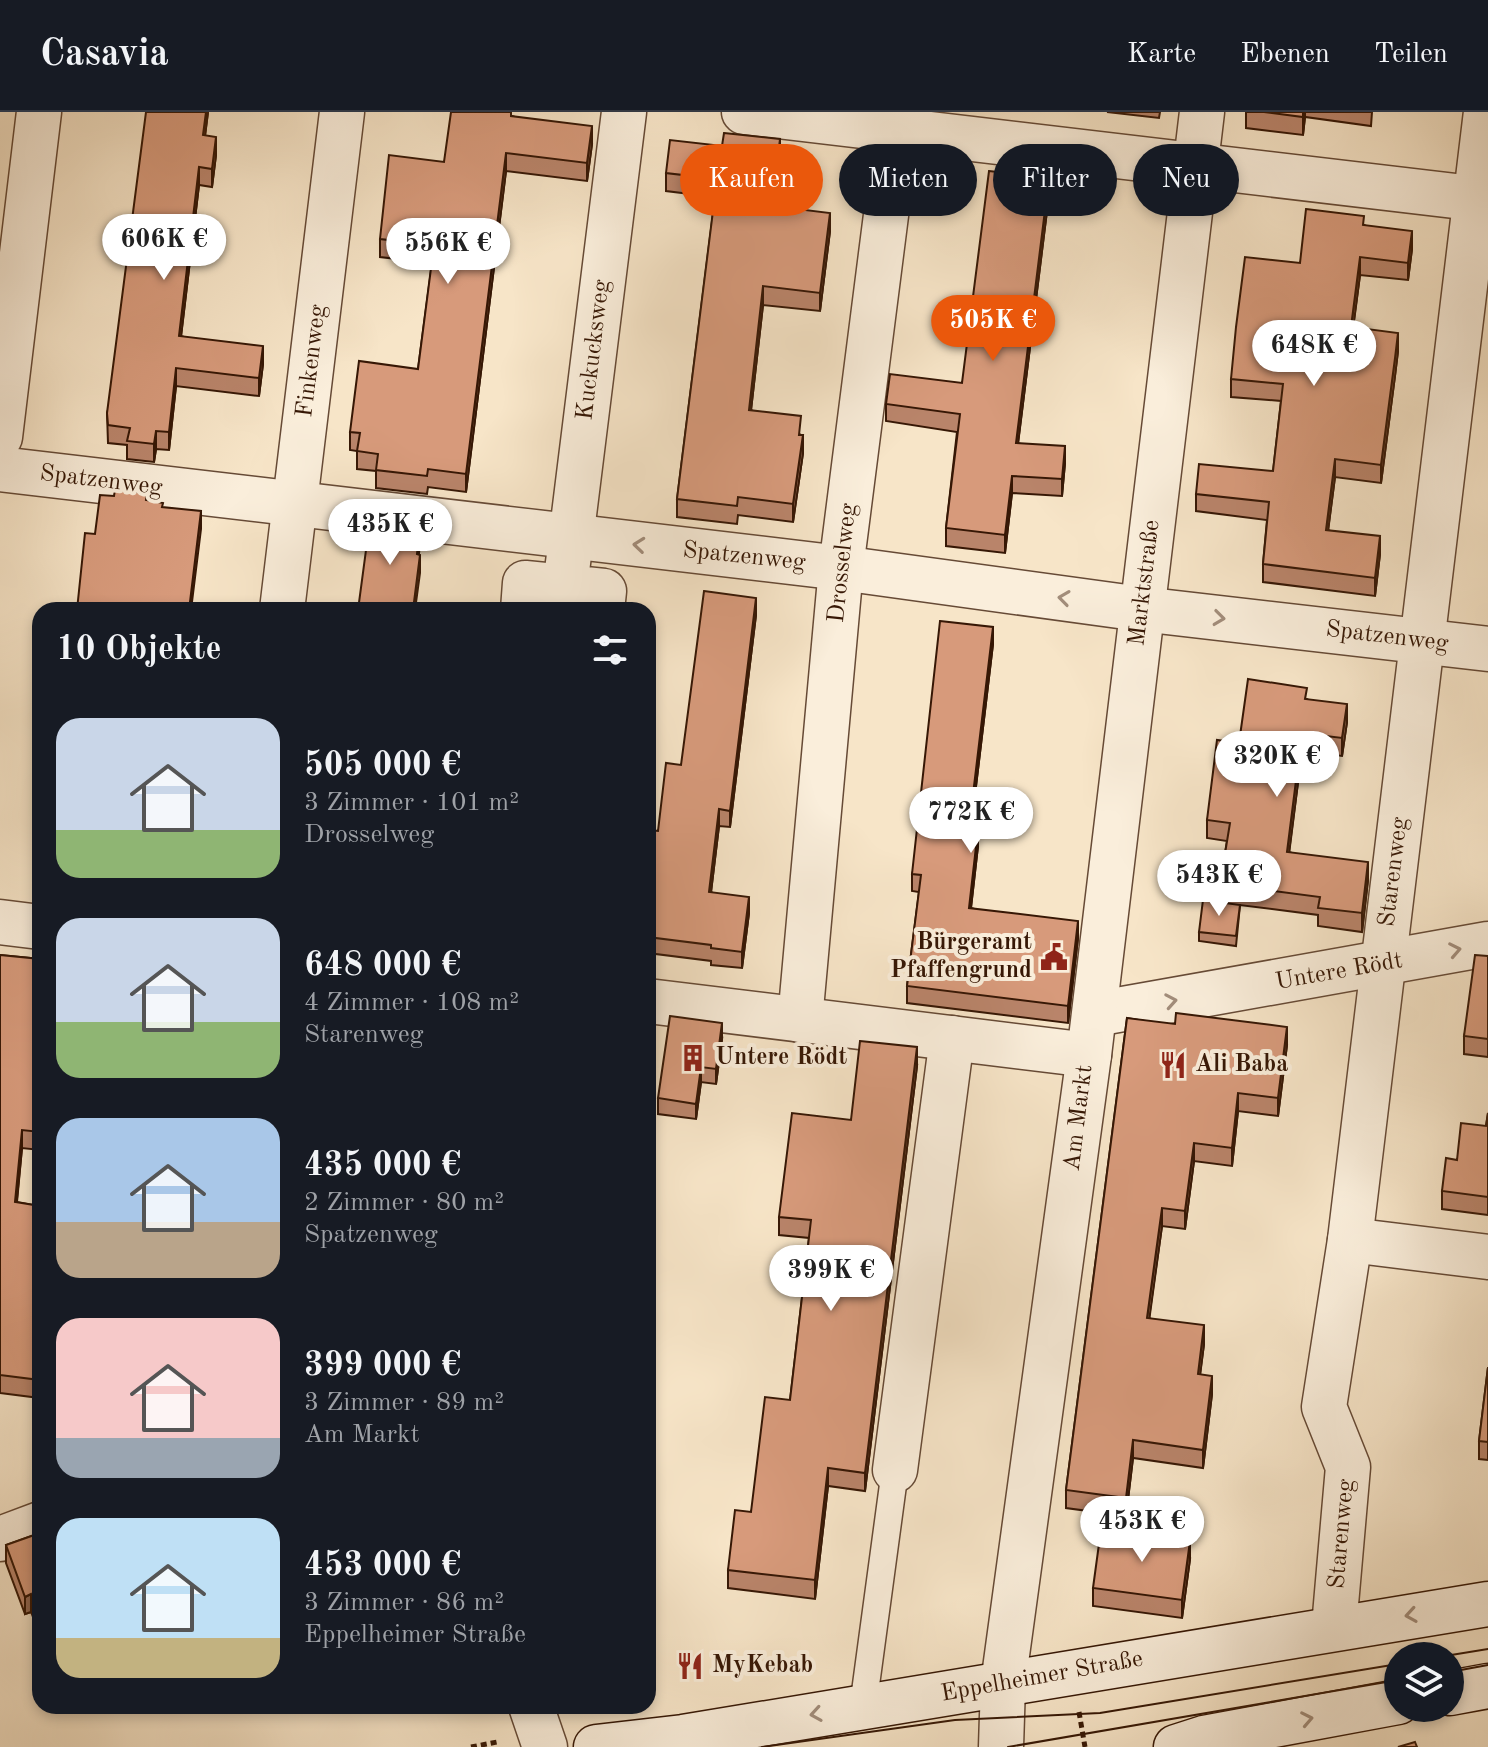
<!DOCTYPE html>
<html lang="de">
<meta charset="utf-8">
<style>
:root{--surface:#171b24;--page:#20242c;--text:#f1f3f6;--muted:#9ea1a6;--line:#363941;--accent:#ea580c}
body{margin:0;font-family:"Old Standard TT",serif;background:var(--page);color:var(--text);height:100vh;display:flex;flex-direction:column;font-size:30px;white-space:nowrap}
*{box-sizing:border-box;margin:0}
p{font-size:26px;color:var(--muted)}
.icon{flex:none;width:44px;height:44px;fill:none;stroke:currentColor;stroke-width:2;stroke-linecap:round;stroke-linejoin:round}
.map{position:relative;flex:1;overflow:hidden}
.drawer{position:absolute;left:32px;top:490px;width:624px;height:1112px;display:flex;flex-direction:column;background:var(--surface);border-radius:24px;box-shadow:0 4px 12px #0003}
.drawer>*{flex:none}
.hud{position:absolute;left:680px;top:32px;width:688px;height:72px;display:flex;gap:16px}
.tools{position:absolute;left:1384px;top:1530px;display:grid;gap:16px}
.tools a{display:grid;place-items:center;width:80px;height:80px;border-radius:50%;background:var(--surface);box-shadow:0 4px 12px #0003;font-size:40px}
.price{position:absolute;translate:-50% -68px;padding:0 18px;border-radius:28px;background:#fff;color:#222;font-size:26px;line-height:52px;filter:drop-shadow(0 2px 4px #0008)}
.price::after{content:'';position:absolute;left:50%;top:48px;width:24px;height:18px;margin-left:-12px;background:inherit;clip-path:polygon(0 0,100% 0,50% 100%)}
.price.active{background:var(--accent);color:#fff}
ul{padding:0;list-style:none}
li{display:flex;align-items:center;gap:24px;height:200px;padding:0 24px}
li span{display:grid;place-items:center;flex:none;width:224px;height:160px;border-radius:24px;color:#555}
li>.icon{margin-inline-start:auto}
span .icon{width:96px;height:96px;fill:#fffc;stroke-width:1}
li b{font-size:34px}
h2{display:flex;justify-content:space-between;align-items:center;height:96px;padding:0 24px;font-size:34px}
.tag{padding:0 28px;border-radius:36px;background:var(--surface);box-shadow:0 4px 12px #0003;font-size:28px;line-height:72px}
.tag.active{background:var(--accent);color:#fff}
header{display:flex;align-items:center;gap:48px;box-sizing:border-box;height:112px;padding:0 40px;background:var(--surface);border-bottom:2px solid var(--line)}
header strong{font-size:38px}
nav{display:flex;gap:44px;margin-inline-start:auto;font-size:28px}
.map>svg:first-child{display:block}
</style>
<header>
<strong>Casavia</strong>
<nav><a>Karte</a><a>Ebenen</a><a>Teilen</a></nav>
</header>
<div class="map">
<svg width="1488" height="1635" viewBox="0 0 1488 1635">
<rect width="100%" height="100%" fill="#f7e5c8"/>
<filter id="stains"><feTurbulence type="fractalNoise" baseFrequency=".0025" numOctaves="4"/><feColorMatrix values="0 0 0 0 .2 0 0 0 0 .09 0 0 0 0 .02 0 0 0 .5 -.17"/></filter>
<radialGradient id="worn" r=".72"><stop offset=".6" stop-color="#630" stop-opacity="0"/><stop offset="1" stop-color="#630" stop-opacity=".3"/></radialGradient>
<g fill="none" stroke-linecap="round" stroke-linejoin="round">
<g stroke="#664a36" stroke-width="29">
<polyline id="lane" points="863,1595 895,1358"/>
</g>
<g stroke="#664a36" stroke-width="47">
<g id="street">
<polyline points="744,0 1488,88"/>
<polyline points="0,325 39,0"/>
<polyline points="0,357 841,456 1141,497 1488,537"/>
<polyline points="282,498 342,0"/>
<polyline points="523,498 525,471 565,475"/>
<polyline points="602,498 604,479 565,475 624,0"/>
<polyline points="0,810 40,815"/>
<polyline points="648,889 1089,943"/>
<polyline points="1095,902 1488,832"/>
<polyline points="800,908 841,456 897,17 909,0"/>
<polyline points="1350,1128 1488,1145"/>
<polyline points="895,1358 952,926"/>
<polyline points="0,1427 40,1412"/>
<polyline points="1334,1515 1348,1355 1324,1295 1350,1128 1486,0"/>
<polyline points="531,1594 545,1635"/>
<polyline points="1001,1635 1003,1572 1089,943 1202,0"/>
</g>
</g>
<g stroke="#361705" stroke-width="47">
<g id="secondary">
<polyline points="1450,1581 1488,1574"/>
<polyline points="596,1635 683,1625 1488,1492"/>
<polyline points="1176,1635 1204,1626 1398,1590"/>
</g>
</g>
<g stroke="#361705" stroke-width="5" stroke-dasharray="6 4" stroke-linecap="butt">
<polyline points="1079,1600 1085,1635"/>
<polyline points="471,1635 497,1630"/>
</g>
<use href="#lane" stroke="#faeedb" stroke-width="26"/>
<use href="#street" stroke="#faeedb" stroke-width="44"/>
<use href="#secondary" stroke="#faeedb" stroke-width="44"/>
<g stroke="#361705" stroke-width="2">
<polyline points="1445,1544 1488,1537"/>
<polyline points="1450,1560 1488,1553"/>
<polyline points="762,1635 955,1608 1100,1601 1398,1552"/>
<polyline points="1008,1635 1398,1568"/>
</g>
</g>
<g fill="#b9846a" stroke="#361705" stroke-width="2">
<polygon points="208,0 205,23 216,43 212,75 199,73 181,224 263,252 259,284 176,274 169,338 156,337 154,350 127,347 127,333 108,331 107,301"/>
<polygon points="1107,0 1160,0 1159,6"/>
<polygon points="1246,0 1372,0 1371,14 1305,5 1303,23 1246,16"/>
<polygon points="512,4 592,32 587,69 506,59 466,380 428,375 427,382 376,376 376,359 357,357 357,339 350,338 350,320 418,257 432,151 380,145 380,127"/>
<polygon points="780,45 774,94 830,119 820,199 763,193 751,298 801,323 803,341 793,410 738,403 737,412 677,405 677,387 715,85 666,79 666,61"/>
<polygon points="1049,83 1018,331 1065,351 1062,384 1012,381 1005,441 946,434 946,416 957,320 886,309 886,292 962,271"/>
<polygon points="1364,113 1412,137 1408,168 1360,163 1353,215 1398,239 1395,264 1381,371 1335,365 1328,418 1380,442 1375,484 1263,470 1263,452 1267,408 1196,399 1196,382 1273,359 1281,289 1231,285 1231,267 1300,151"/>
<polygon points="756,503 730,715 719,714 711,780 749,801 742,856 711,853 711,849 648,841 648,718 658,719"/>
<polygon points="993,532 971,716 978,734 971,796 1078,826 1068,911 907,891 907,874 919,780 912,779 912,762"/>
<polygon points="1307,587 1347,610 1342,644 1302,639 1289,740 1368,768 1362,820 1318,814 1318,803 1240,793 1236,834 1199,829 1199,820 1220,790 1220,772 1227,729 1207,726 1207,708 1239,631"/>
<polygon points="0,843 40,847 40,1038 22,1036 17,1090 40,1094 40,1286 0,1281"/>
<polygon points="1488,844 1488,945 1464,942 1464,924"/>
<polygon points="1127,906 1287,933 1278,1004 1238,999 1232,1054 1194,1049 1185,1117 1162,1114 1149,1206 1204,1232 1200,1262 1212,1282 1203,1356 1133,1346 1126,1404 1066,1396 1066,1378"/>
<polygon points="722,927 716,972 701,970 696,1007 658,1002 658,986"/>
<polygon points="917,954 865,1379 828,1374 815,1487 728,1476 728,1458 751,1400 790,1288 809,1126 779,1123 779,1105 851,1008"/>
<polygon points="1488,1001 1488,1103 1442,1097 1442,1079 1457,1048 1486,1014"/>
<polygon points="1488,1255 1488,1348 1479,1347 1479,1329"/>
<polygon points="40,1421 40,1523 31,1500 25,1502 6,1451 6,1433"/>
<polygon points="1190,1447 1182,1506 1093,1494 1093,1476"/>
</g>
<g fill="#966c56" stroke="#361705" stroke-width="2">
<polygon points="206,0 208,0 203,41 203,23"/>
<polygon points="1303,0 1305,0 1305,5 1303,23"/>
<polygon points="592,14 592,32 587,69 587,51"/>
<polygon points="216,25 216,43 212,75 212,57"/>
<polygon points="780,27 780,45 772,112 772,94"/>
<polygon points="506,41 506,59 466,380 466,362"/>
<polygon points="199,55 199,73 179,242 179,224"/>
<polygon points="1049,66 1049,83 1016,348 1016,331"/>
<polygon points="830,101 830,119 820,199 820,181"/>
<polygon points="1412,119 1412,137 1408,168 1408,151"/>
<polygon points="1360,145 1360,163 1351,233 1351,215"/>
<polygon points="763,174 763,193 749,316 749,298"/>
<polygon points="1398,221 1398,239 1395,264 1381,371 1381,353"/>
<polygon points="263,234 263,252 259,284 259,266"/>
<polygon points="176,256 176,274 169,338 169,320"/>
<polygon points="156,319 156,337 154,350 154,332"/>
<polygon points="803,323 803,341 793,410 793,392"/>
<polygon points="1065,334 1065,351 1062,384 1062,367"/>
<polygon points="1335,347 1335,365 1326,435 1326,418"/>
<polygon points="1012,364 1012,381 1005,441 1005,423"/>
<polygon points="201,399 201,417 191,498 189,498"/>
<polygon points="420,414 420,432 417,460 417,442"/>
<polygon points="1380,424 1380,442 1375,484 1375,466"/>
<polygon points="420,443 420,461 415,498 413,498"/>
<polygon points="756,486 756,503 730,715 730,699"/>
<polygon points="993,515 993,532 969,733 969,716"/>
<polygon points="1347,592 1347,610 1342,644 1342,626"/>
<polygon points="1302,621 1302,639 1287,758 1287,740"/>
<polygon points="719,697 719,714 709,797 709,780"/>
<polygon points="978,717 978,734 969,813 969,796"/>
<polygon points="1368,750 1368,768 1362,820 1362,801"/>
<polygon points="749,785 749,801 742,856 742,840"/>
<polygon points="1078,809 1078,826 1068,911 1068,894"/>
<polygon points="722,911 722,927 716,972 716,957"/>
<polygon points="1287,915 1287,933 1278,1004 1278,986"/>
<polygon points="917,935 917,954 865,1379 865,1361"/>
<polygon points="701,955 701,970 696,1007 696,992"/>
<polygon points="1238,981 1238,999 1232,1054 1232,1036"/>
<polygon points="22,1018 22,1036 15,1107 15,1090"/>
<polygon points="1194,1031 1194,1049 1185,1117 1185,1099"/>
<polygon points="1162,1096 1162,1114 1147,1224 1147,1206"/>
<polygon points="1204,1213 1204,1232 1198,1280 1198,1262"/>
<polygon points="1212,1264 1212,1282 1203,1356 1203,1338"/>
<polygon points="1133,1328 1133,1346 1126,1404 1126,1386"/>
<polygon points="828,1356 828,1374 815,1487 815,1468"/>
<polygon points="1190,1429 1190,1447 1182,1506 1182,1488"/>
<polygon points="31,1482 31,1500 25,1502 25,1485"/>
</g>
<g fill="#d79a7b" stroke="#361705" stroke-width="2">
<polygon points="146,0 206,0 203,23 216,25 212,57 199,55 179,224 263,234 259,266 176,256 169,320 156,319 154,332 127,329 130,316 108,313 107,301"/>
<polygon points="451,0 511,0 511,4 592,14 587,51 506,41 466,362 428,357 427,364 376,358 378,342 357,339 360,321 350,320 359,249 418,257 434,133 380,127 389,43 444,50"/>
<polygon points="1264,0 1303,0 1303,5"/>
<polygon points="724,21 780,27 772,94 830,101 820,181 763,174 749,298 801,304 799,323 803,323 793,392 738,385 737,394 677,387 717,67 666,61 670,28 722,34"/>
<polygon points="989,59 1049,66 1016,331 1065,334 1062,367 1012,364 1005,423 946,416 960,302 886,292 890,262 962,271"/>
<polygon points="1306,97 1364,104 1363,113 1412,119 1408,151 1360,145 1351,215 1398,221 1395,246 1381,353 1335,347 1326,418 1380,424 1375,466 1263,452 1269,390 1196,382 1199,352 1273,359 1283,272 1231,267 1236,215 1245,145 1300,151"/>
<polygon points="115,378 147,381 146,388 163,391 162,395 201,399 189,498 77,498 85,421 95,422 100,383 114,384"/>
<polygon points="370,408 420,414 417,442 420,443 413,498 358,498"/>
<polygon points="704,479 756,486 730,699 719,697 709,780 749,785 742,840 711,836 711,833 648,825 648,718 658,719 666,651 681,653"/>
<polygon points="940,509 993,515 969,716 978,717 969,796 1078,809 1068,894 907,874 921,763 912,762"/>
<polygon points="1248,567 1307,576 1305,587 1347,592 1342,626 1302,621 1287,740 1368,750 1362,801 1318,796 1320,785 1220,772 1230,711 1207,708 1217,628 1239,631"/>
<polygon points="1203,788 1240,793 1236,824 1199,820"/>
<polygon points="0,843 40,847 40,1020 22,1018 15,1090 40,1094 40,1268 0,1263"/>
<polygon points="1475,843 1488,844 1488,927 1464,924"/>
<polygon points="1176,901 1287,915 1278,986 1238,981 1232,1036 1194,1031 1185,1099 1162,1096 1147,1206 1204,1213 1198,1262 1212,1264 1203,1338 1133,1328 1126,1386 1066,1378 1127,906 1175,912"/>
<polygon points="670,904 722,911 716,957 701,955 696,992 658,986"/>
<polygon points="860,929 917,935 865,1361 828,1356 815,1468 728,1458 735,1398 751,1400 765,1285 790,1288 811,1108 779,1105 792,1001 851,1008"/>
<polygon points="1488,1001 1488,1085 1442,1079 1446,1046 1457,1048 1461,1011 1486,1014"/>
<polygon points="1488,1255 1488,1330 1479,1329"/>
<polygon points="1101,1417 1190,1429 1182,1488 1093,1476"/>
<polygon points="40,1421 40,1505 31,1482 25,1485 6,1433"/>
<polygon points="1415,1630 1417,1635 1398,1635"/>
</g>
<defs><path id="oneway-chevron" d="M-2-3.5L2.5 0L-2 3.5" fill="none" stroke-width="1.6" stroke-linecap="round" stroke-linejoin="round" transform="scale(2)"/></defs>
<g stroke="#a28d7b">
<use href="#oneway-chevron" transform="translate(639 433) rotate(-174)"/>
<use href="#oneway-chevron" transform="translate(1064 486) rotate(-172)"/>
<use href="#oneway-chevron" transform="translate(1219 506) rotate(7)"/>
<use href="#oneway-chevron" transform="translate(1455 838) rotate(-11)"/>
<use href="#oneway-chevron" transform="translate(1171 889) rotate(-10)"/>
<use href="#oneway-chevron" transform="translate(1411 1503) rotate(171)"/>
<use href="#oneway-chevron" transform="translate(816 1602) rotate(171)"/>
<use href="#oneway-chevron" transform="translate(1307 1607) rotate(-11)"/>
</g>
<defs>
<g id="civic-bare" transform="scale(2.16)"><path d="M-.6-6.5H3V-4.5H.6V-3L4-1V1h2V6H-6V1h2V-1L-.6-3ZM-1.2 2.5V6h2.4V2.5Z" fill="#8f2418" stroke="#faeedb" stroke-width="2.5" paint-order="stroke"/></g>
<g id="building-bare" transform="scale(2.16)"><path d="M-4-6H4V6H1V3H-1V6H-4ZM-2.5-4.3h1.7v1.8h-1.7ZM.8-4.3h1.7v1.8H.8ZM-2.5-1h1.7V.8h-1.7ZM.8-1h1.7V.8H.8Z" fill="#8f2418" stroke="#faeedb" stroke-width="2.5" paint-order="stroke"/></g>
<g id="restaurant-bare" transform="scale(2.16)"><path d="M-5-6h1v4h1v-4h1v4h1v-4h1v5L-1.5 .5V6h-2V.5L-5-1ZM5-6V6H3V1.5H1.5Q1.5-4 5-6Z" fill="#8f2418" stroke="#faeedb" stroke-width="2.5" paint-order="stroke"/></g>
</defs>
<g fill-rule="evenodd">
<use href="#civic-bare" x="1054" y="845"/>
<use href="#building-bare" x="693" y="946"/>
<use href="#restaurant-bare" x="1173" y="953"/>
<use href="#restaurant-bare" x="690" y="1554"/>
</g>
<g text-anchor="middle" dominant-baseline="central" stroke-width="8" stroke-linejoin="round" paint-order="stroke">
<g font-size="24" fill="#361705" stroke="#faeedb">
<text transform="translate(594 238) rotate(-83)">Kuckucksweg</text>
<text transform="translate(312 249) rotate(-83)">Finkenweg</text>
<text transform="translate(101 369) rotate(7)">Spatzenweg</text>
<text transform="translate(744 445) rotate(6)">Spatzenweg</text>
<text transform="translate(843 451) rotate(-84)">Drosselweg</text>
<text transform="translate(1145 471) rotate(-83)">Marktstraße</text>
<text transform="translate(1387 525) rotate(7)">Spatzenweg</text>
<text transform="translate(1394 760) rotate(-83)">Starenweg</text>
<text transform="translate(1339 860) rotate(-10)">Untere Rödt</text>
<text transform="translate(1079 1006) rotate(-83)">Am Markt</text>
<text transform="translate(1342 1422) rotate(-85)">Starenweg</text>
<text transform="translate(1042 1565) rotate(-10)">Eppelheimer Straße</text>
</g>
<g font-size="24" font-weight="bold" fill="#361705" stroke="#faeedb" text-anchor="start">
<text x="1032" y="831" text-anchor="end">Bürgeramt<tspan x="1032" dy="28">Pfaffengrund</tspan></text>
<text x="715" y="946">Untere Rödt</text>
<text x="1195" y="953">Ali Baba</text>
<text x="712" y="1554">MyKebab</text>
</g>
</g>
<rect width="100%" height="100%" filter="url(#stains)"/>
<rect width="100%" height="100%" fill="url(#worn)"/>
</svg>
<div class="tools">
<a><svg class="icon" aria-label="layers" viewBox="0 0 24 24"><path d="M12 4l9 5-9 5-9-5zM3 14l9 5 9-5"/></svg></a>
</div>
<b class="price" style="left:164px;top:170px">606K €</b>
<b class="price" style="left:448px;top:174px">556K €</b>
<b class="price active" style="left:993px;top:251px">505K €</b>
<b class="price" style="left:1314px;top:276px">648K €</b>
<b class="price" style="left:390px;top:455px">435K €</b>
<b class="price" style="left:1277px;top:687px">320K €</b>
<b class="price" style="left:971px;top:743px">772K €</b>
<b class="price" style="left:1219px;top:806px">543K €</b>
<b class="price" style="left:831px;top:1201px">399K €</b>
<b class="price" style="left:1142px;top:1452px">453K €</b>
<div class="hud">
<a class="tag active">Kaufen</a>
<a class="tag">Mieten</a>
<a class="tag">Filter</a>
<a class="tag">Neu</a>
</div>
<section class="drawer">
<h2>10 Objekte<svg class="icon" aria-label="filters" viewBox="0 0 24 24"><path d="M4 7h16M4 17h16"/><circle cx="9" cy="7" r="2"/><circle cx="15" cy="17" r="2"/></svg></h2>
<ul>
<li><span style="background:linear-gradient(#c9d6e8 70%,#8fb573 0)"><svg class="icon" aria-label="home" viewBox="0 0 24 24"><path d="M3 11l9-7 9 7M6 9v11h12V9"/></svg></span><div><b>505 000 €</b><p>3 Zimmer · 101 m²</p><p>Drosselweg</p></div></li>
<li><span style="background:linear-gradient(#c9d6e8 65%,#8fb573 0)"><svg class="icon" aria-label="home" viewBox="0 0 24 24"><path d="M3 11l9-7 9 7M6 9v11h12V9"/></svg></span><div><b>648 000 €</b><p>4 Zimmer · 108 m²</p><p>Starenweg</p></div></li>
<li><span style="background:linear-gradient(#a9c7e8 65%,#b9a48a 0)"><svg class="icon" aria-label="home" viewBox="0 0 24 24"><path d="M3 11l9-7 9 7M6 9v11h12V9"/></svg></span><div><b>435 000 €</b><p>2 Zimmer · 80 m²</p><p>Spatzenweg</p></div></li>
<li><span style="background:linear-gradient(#f6c9c9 75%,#9aa5b1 0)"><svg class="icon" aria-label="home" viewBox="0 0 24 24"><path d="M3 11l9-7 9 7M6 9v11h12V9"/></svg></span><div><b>399 000 €</b><p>3 Zimmer · 89 m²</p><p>Am Markt</p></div></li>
<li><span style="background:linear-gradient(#bfe0f5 75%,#c2b280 0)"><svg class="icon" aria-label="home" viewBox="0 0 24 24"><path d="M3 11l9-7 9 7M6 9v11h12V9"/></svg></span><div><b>453 000 €</b><p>3 Zimmer · 86 m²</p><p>Eppelheimer Straße</p></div></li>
</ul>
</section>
</div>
